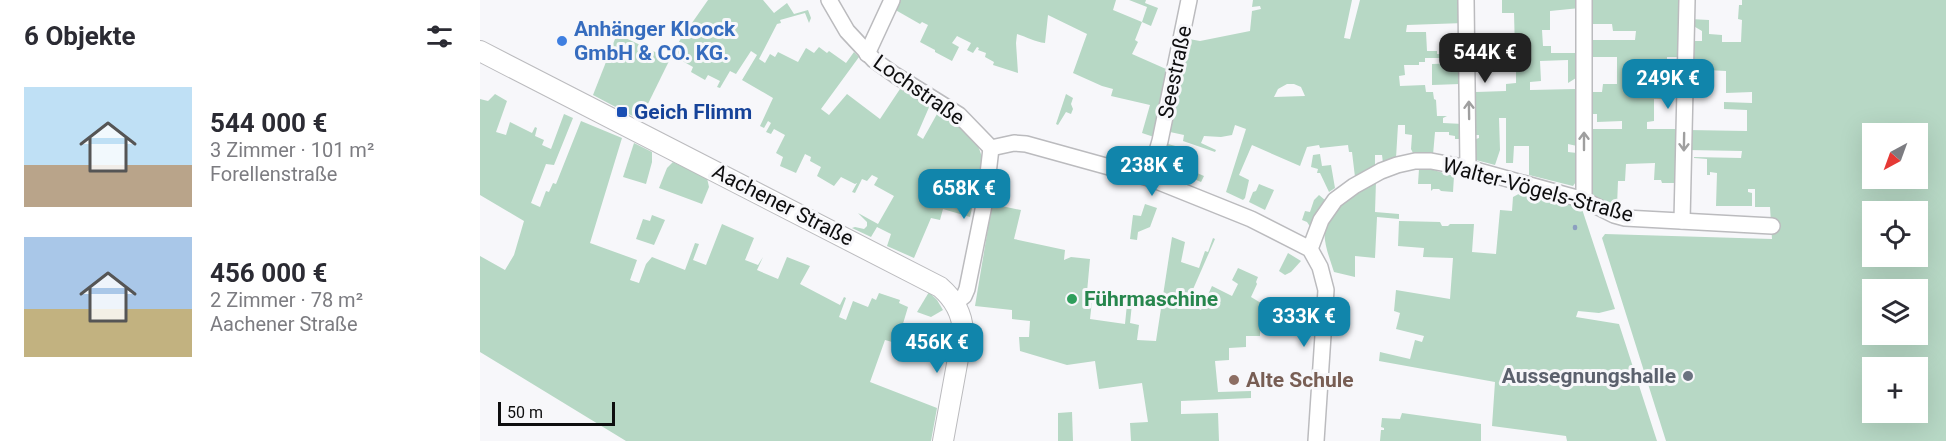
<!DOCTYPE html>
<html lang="de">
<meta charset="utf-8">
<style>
:root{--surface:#fff;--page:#f7f7f7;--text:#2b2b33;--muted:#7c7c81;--accent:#1185ab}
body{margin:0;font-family:Roboto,sans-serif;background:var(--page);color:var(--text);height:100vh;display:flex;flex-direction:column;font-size:22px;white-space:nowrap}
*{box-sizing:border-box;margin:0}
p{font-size:20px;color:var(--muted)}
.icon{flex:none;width:33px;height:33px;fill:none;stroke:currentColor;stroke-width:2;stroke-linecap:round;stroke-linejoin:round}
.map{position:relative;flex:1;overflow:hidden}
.side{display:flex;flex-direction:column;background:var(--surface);width:480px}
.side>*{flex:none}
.needle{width:39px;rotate:221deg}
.buttons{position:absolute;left:1382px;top:123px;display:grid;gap:12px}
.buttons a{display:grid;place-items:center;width:66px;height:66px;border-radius:0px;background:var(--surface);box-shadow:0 6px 24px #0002;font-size:30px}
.scale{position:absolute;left:18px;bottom:15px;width:117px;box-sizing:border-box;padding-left:6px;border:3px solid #0e0e0f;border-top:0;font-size:16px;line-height:21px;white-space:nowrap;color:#0e0e0f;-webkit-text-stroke:4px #f7f7fa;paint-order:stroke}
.price{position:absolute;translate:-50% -51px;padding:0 14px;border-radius:12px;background:var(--accent);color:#fff;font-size:20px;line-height:39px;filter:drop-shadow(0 2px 3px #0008)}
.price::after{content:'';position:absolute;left:50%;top:36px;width:18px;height:14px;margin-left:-9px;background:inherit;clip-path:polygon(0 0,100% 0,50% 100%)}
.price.current{background:#222;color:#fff}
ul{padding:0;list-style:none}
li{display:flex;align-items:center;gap:18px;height:150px;padding:0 24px}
li span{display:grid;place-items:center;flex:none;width:168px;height:120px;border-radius:0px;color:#555}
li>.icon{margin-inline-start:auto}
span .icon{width:72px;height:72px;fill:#fffc;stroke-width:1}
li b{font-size:26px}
h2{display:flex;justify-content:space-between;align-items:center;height:72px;padding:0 24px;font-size:26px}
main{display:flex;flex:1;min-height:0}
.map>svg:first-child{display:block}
</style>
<main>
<section class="side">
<h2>6 Objekte<svg class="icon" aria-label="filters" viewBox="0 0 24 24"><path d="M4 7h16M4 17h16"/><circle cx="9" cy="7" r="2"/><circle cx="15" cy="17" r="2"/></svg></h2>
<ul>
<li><span style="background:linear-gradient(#bfe0f5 65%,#b9a48a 0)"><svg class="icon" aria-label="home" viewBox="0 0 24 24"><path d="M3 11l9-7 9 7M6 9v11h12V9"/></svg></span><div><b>544 000 €</b><p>3 Zimmer · 101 m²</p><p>Forellenstraße</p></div></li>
<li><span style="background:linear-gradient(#a9c7e8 60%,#c2b280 0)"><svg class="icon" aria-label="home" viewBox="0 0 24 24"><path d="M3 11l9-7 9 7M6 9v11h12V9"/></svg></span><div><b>456 000 €</b><p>2 Zimmer · 78 m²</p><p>Aachener Straße</p></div></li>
</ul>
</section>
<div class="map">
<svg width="1466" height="441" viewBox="0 0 1466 441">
<rect width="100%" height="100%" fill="#f7f7fa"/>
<g fill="#b7d8c5" fill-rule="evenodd">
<path d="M 228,0 L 283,0 L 294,13 L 307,3 L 314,14 L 328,10 L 331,18 L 329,23 L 325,13 L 300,20 L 301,23 L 297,24 L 279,59 L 285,63 L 290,54 L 295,57 L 298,52 L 318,62 L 326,48 L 334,53 L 339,47 L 347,53 L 349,51 L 366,63 L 374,52 L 379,57 L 341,109 L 349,115 L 367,94 L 400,119 L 420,89 L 450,105 L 437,135 L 443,139 L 457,114 L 461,116 L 463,112 C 478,121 496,136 501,154 C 504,163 502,176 502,187 L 497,186 L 490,217 L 463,209 L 460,220 L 451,218 L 434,258 L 407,246 L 411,234 L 397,227 L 391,237 L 372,228 L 375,227 L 384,229 L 387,226 L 387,222 L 378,213 L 398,224 L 414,196 L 394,185 L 398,178 L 392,175 L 387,181 L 382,179 L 375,193 L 372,192 L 377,183 L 375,184 L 361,177 L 354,186 L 337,176 L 341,167 L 330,161 L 331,157 L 325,154 L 316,173 L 300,166 L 303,157 L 296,153 L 305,135 L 294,129 L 291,134 L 286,132 L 291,123 L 288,121 L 284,128 L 280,126 L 293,98 L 262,80 L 277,55 L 271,51 L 256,74 L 250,71 L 240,88 L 237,87 L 240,81 L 228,75 L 225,80 L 211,72 L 213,67 L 192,55 L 200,40 Z"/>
<path d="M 415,0 L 636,0 L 633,10 L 662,22 L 667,7 L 649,0 L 666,0 L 665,3 L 678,8 L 671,26 L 662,22 L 655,40 L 658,42 L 652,54 L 686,69 L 674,137 L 662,133 L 670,105 L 631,96 L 633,89 L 622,86 L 593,73 L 607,34 L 568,15 L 565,43 C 555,42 547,37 537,34 L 536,43 L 538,73 L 513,65 L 514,62 L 505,57 L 506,53 L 498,50 L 499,48 L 497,47 L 493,53 L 487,50 L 491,43 L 477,36 L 472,43 L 479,47 L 472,61 L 455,52 L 455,50 L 440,42 L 448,25 L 442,22 L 440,24 L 412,8 Z"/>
<path d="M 773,0 L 872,0 L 864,38 L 870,39 L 880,0 L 983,0 L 984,23 L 927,25 L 926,32 L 946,32 L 947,51 L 957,51 L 957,54 L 964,54 L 965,58 L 945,58 L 945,62 L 939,62 L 939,65 L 924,65 L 925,75 L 919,76 L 920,86 L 945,85 L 946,92 L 953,92 L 954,99 L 956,100 L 957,116 L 967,116 L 963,118 L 963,123 L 983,124 L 982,139 L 975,139 L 975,136 L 969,135 L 969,132 L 955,132 L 953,155 L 934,155 L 931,149 L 932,135 L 925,134 L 925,125 L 918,125 L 916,158 L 903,163 L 902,155 L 895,155 L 895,166 L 875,177 L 872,152 L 869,152 L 868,145 L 840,148 L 839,145 L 827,147 L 820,166 L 772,145 L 759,175 L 769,180 L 765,198 L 763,200 L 746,192 L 766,129 L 755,125 L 752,135 L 741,137 L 724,136 L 721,143 L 736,150 L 735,152 L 703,141 L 704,135 L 690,132 L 709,39 L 720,41 L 770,31 L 772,11 L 781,9 L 780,6 L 772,7 ZM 807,84 L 814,84 L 821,87 L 825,96 L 794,97 L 798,89 Z"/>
<polygon points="1022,0 1100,0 1100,8 1070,11 1070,30 1062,30 1063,46 1071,46 1071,53 1096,53 1096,78 1088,83 1088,60 1060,61 1061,81 1050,82 1050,90 1096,89 1097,146 1088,144 1088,152 1097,153 1098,179 1093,186 1049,175 1049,146 1034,146 1033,163 1026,163 1026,118 1019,118 1020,150 1015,165 996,160 996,139 999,138 999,135 995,135 996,92 1026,91 1026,84 1036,83 1036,65 1020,65 1020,59 1017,59 1017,51 1035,51 1034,13 1022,13"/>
<polygon points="1107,0 1203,0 1202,57 1187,57 1187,63 1202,70 1201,92 1189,92 1189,99 1174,99 1174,121 1167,122 1167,129 1200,129 1199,183 1182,183 1181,180 1174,180 1175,163 1146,164 1145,181 1138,181 1137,206 1114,197 1108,188 1107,129 1142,129 1142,121 1117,122 1117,114 1111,114 1111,92 1122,92 1123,84 1137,84 1137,57 1107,57 1107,40 1155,40 1156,31 1133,31 1132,24 1107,24"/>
<path d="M 1262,0 L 1466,0 L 1466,441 L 1186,441 L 1122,238 L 1125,234 L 1292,239 L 1290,207 L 1275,207 L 1275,189 L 1268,189 L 1268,192 L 1272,193 L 1272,206 L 1236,206 L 1237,173 L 1230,172 L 1230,175 L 1227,175 L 1227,159 L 1214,158 L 1214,157 L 1261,158 L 1262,151 L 1207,150 L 1208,130 L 1267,131 L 1267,110 L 1244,109 L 1244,102 L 1272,103 L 1272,92 L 1246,93 L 1246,71 L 1226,70 L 1226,81 L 1209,81 L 1210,41 L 1222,41 L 1222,31 L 1210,24 L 1210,19 L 1229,20 L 1229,34 L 1242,35 L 1242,42 L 1261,42 L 1262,20 L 1258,19 L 1259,5 L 1262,5 ZM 1392,134 L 1437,134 L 1437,178 L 1392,178 ZM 1392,212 L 1437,212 L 1437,256 L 1392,256 ZM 1392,290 L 1437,290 L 1437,334 L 1392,334 ZM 1392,368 L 1437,368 L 1437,412 L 1392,412 Z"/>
<polygon points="137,34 190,59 160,120 113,95"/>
<polygon points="980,63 980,84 952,85 952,64"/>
<polygon points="15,94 27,101 16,132 26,135 30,122 52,133 55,127 57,128 55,136 64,140 62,145 71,149 84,114 93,118 74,165 66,164 51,203 60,207 66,191 69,192 73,183 76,184 101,121 142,138 110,243 157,260 150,280 159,283 166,264 172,257 205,270 215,243 219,244 213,260 226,265 242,224 274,238 265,260 278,265 283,257 277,270 298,279 307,257 330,266 320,284 360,305 364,297 366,298 359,317 366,320 373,301 388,307 392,298 396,300 399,293 420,300 419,303 428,307 422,327 427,328 423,345 405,340 390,382 457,408 451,441 146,441 0,352 0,256 25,270 34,255 44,221 0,195 0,99 8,101"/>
<polygon points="586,94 593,98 591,104 593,109 591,114 586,112 578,125 576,124"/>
<polygon points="154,143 172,152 172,162 166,184 143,177"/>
<polygon points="688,144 710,150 703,167 724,176 721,182 690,169 684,159"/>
<polygon points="840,154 842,166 851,165 855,188 849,192 840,173 837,173 838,169 831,167 833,155"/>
<polygon points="193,162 227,178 229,187 222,204 179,188 187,168"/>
<polygon points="939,169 950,169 974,176 973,192 961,191 959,189 953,189 951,191 951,184 938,184"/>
<path d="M 896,181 L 895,212 L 919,214 L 919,219 L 897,217 L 895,258 L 875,256 L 875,277 L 854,272 C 850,259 841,238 846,225 C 853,203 878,192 896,181 Z"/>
<polygon points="779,184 794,190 785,210 769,202 773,192 776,191"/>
<polygon points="1046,190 1076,197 1102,209 1135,309 1119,313 1098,311 1096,317 1139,324 1177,441 1087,441 1086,436 1012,426 1015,382 899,361 900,352 930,359 935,340 942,342 944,336 916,329 920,313 914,311 916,290 970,299 973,258 943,257 944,248 918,246 919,221 960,222 962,226 968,226 970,224 994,224 992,252 1016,254 1020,210 1032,211 1033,197"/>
<polygon points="839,195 845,200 831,228 827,222 822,220 825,211 830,212 834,200"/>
<polygon points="512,204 541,210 534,239 585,250 584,260 591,257 610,259 607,292 612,301 610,319 645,324 648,294 653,294 650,323 659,325 657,340 676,341 692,237 705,242 701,262 719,268 725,251 728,252 733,238 735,239 707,303 721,310 732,286 752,296 758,284 752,280 758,268 778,277 776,282 777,284 771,297 781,303 780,336 766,336 766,347 749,348 749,360 735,361 738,392 771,391 771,398 701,401 701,414 738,413 739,441 651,441 650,423 668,422 662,383 619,389 615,361 587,365 540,351 539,337 549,337 550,321 532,319 532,310 495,306"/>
<polygon points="665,204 677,208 670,227 658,232 657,240 650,239 653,215 661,216"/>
<polygon points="172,215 185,220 174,245 156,239 163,219 170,221"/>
<polygon points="808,253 821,261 811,272 805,275 799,271"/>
<polygon points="449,292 457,300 463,310 451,317 437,312"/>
<polygon points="592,412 593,441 578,441 578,413"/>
<polygon points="922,413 1001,424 1001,441 900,441 901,430 904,430 904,428 901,427 902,418 920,419"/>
</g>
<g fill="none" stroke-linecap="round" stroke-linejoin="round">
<polyline stroke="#8c9fc0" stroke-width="4.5" points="1095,227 1095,228"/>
<g stroke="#bbbbbe" stroke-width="18">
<g id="minor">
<polyline points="349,0 367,31 394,60 415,75 479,115 511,148"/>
<polyline points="986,0 988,168"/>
<polyline points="387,54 412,0"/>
<polyline points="511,148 534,143 546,144 669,178 771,219 830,249 840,267 846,290 836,441"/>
<polyline points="669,178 680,141 709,0"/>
<polyline points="1104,200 1104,0"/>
<polyline points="1202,221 1207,0"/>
<polyline points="830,249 841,220 855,200 874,186 901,171 917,165 935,161 951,161 988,168 1104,200 1134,215 1145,218 1292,226"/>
<polyline points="475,303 484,296 487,289 505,200 511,148"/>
</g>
</g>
<g stroke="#bbbbbe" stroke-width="22">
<path id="tertiary" d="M 0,51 L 460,287 C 474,299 482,313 483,331 L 463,441"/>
</g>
<use href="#minor" stroke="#fff" stroke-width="15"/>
<use href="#tertiary" stroke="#fff" stroke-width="20"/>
</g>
<defs><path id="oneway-shaft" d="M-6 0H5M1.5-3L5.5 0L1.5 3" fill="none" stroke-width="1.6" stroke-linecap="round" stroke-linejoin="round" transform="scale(1.5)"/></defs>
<g stroke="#9f9f9f">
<use href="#oneway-shaft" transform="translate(989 110) rotate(-91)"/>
<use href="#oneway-shaft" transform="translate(1104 141) rotate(-90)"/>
<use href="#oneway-shaft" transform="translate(1204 142) rotate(91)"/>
</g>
<circle fill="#3f7fe0" stroke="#f7f7fa" stroke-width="2" cx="82" cy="41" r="6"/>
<rect fill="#1a4fb4" stroke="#f7f7fa" stroke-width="2" x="136" y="106" width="12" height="12" rx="3"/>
<circle fill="#2e9e5b" stroke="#f7f7fa" stroke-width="2" cx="592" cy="299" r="6"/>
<circle fill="#6b7280" stroke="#f7f7fa" stroke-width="2" cx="1208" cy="376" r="6"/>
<circle fill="#8d6e63" stroke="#f7f7fa" stroke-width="2" cx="754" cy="380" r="6"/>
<g text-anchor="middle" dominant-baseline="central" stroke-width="6" stroke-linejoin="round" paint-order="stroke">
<g font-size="21" font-weight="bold" fill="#366cbe" stroke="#f7f7fa" text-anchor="start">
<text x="94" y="29">Anhänger Kloock<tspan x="94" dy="24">GmbH &amp; CO. KG.</tspan></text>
</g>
<g font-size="21" fill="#0e0e0f" stroke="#f7f7fa">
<text transform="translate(695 72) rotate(-78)">Seestraße</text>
<text transform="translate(439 90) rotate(35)">Lochstraße</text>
<text transform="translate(1058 190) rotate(15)">Walter-Vögels-Straße</text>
<text transform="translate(303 205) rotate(27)">Aachener Straße</text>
</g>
<g font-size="21" font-weight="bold" fill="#164399" stroke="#f7f7fa" text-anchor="start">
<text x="154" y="112">Geich Flimm</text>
</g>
<g font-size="21" font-weight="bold" fill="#27864d" stroke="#f7f7fa" text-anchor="start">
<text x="604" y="299">Führmaschine</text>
</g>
<g font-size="21" font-weight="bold" fill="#5b616d" stroke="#f7f7fa" text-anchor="end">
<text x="1196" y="376">Aussegnungshalle</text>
</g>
<g font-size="21" font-weight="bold" fill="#785e54" stroke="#f7f7fa" text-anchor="start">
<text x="766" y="380">Alte Schule</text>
</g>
</g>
</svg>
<div class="buttons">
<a><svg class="needle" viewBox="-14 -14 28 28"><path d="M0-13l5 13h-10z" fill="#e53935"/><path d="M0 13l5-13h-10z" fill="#7c7c81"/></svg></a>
<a><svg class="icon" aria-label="locate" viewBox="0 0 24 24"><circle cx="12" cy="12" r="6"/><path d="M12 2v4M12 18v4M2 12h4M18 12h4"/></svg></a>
<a><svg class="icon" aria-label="layers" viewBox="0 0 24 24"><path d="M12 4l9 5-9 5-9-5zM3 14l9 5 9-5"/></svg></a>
<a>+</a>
</div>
<div class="scale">50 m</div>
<b class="price current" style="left:1005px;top:84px">544K €</b>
<b class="price" style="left:1188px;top:110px">249K €</b>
<b class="price" style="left:672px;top:197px">238K €</b>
<b class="price" style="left:484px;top:220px">658K €</b>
<b class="price" style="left:824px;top:348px">333K €</b>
<b class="price" style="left:457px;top:374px">456K €</b>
</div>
</main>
